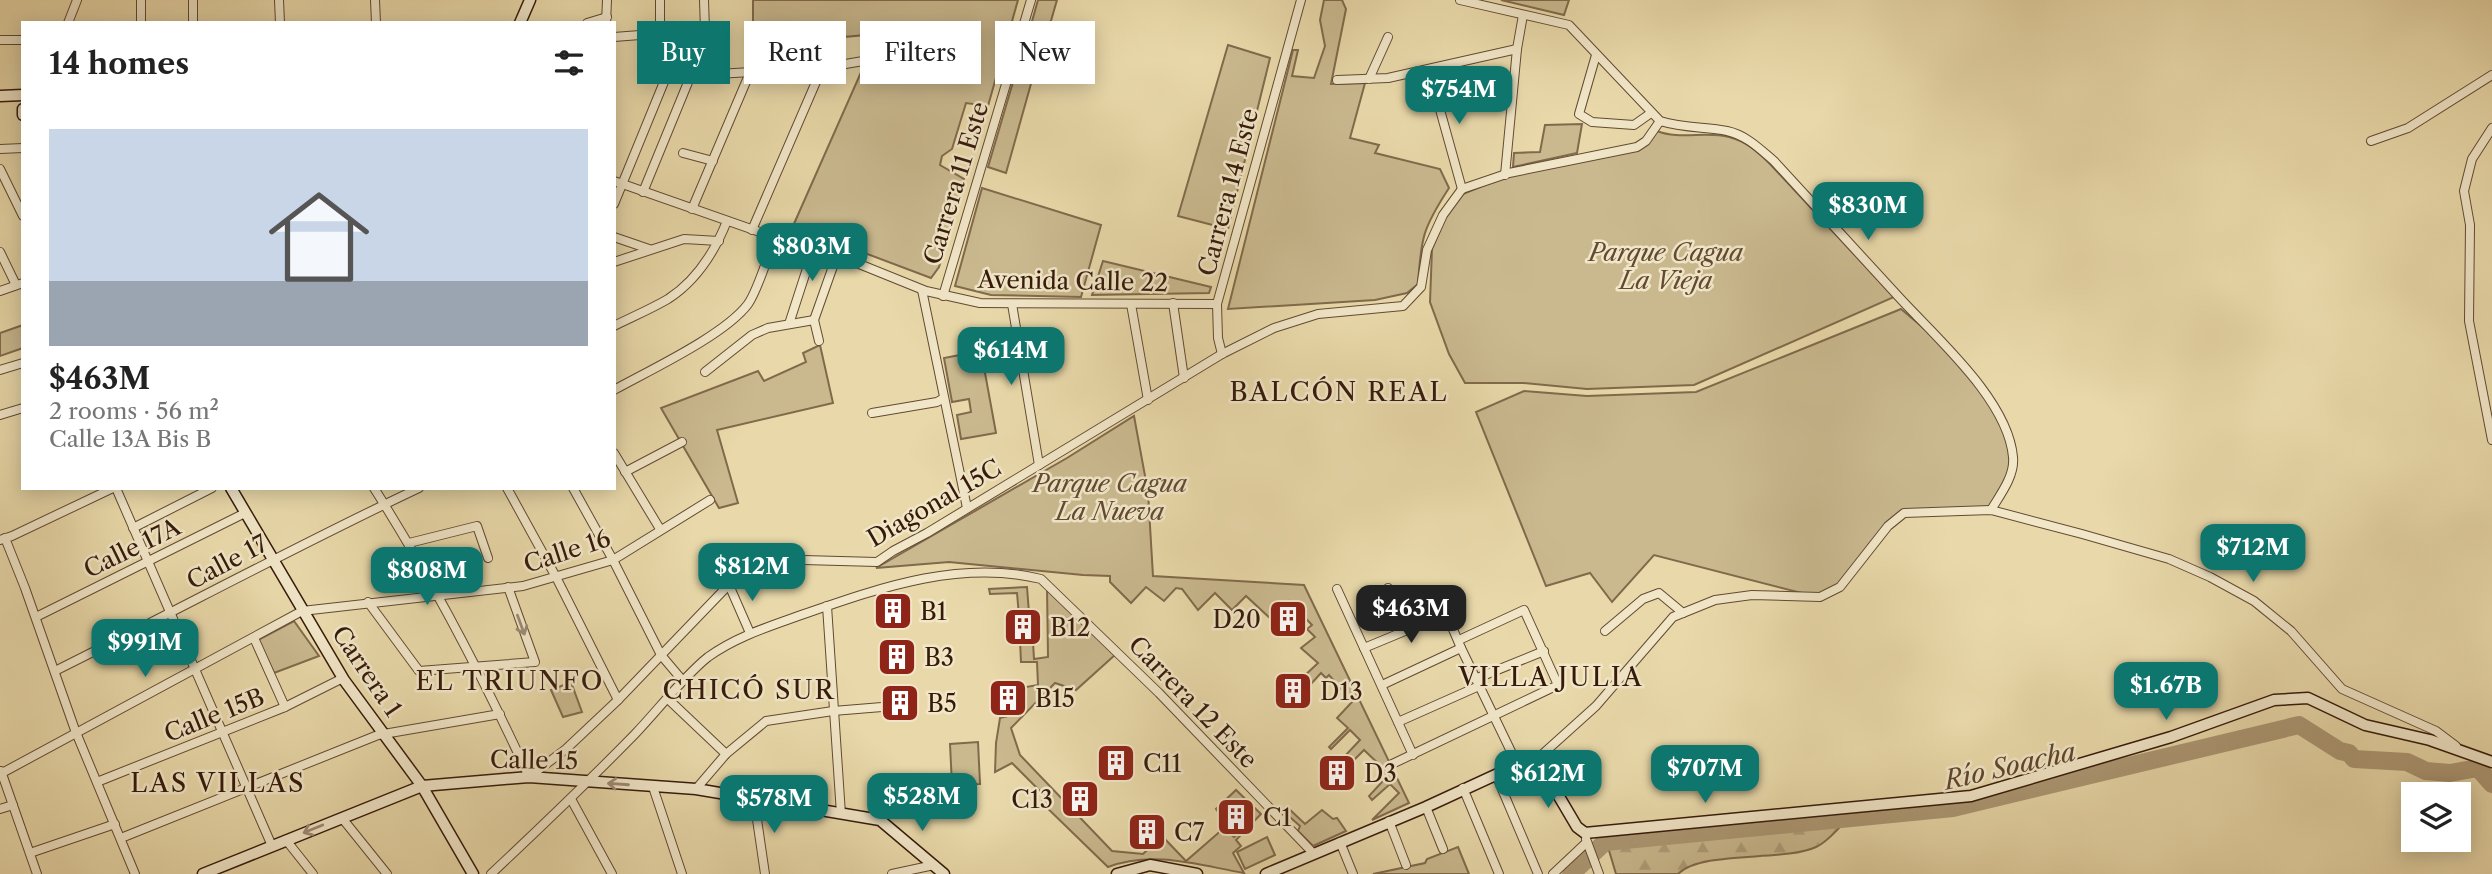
<!DOCTYPE html>
<meta charset="utf-8">
<style>
:root{--surface:#fff;--page:#f2f2f2;--text:#222;--muted:#767676;--line:#e0e0e0;--accent:#0f766e}
body{margin:0;font-family:"Libre Caslon Text",serif;background:var(--page);color:var(--text);height:100vh;display:flex;flex-direction:column;font-size:26px;white-space:nowrap}
*{box-sizing:border-box;margin:0}
p{font-size:23px;color:var(--muted)}
.icon{flex:none;width:38px;height:38px;fill:none;stroke:currentColor;stroke-width:2;stroke-linecap:round;stroke-linejoin:round}
.map{position:relative;flex:1;overflow:hidden}
.drawer{position:absolute;left:21px;top:21px;width:595px;height:469px;display:flex;flex-direction:column;background:var(--surface);border-radius:0px;box-shadow:0 4px 18px #0003}
.drawer>*{flex:none}
.top-card{position:absolute;left:637px;top:21px;width:665px;height:63px;display:flex;gap:14px}
.controls{position:absolute;left:2401px;top:782px;display:grid;gap:14px}
.controls a{display:grid;place-items:center;width:70px;height:70px;border-radius:0px;background:var(--surface);box-shadow:0 4px 18px #0003;font-size:35px}
.price{position:absolute;translate:-50% -60px;padding:0 16px;border-radius:14px;background:var(--accent);color:#fff;font-size:23px;line-height:46px;filter:drop-shadow(0 2px 4px #0008)}
.price::after{content:'';position:absolute;left:50%;top:42px;width:21px;height:16px;margin-left:-10px;background:inherit;clip-path:polygon(0 0,100% 0,50% 100%)}
.price.current{background:#222;color:#fff}
ul{padding:0;list-style:none}
li{display:grid;align-content:center;gap:14px;height:371px;padding:0 28px}
li+li{border-top:2px solid var(--line)}
li span{display:grid;place-items:center;height:217px;border-radius:0px;color:#555}
li>.icon{margin-inline-start:auto}
span .icon{width:126px;height:126px;fill:#fffc;stroke-width:1}
li b{font-size:30px}
h2{display:flex;justify-content:space-between;align-items:center;height:84px;padding:0 28px;font-size:30px}
.chip{padding:0 24px;border-radius:0px;background:var(--surface);box-shadow:0 4px 18px #0003;font-size:24px;line-height:63px}
.chip.current{background:var(--accent);color:#fff}
.map>svg:first-child{display:block}
</style>
<div class="map">
<svg width="2492" height="874" viewBox="0 0 2492 874">
<defs>
<pattern id="forest-firs" width="22" height="20" patternUnits="userSpaceOnUse" patternTransform="scale(1.75)"><rect width="22" height="20" fill="#cab98f"/><path d="M5 1l3.5 6h-7zM16 11l3.5 6h-7z" fill="#ae9e7a"/></pattern>
</defs>
<rect width="100%" height="100%" fill="#e9d9aa"/>
<filter id="stains"><feTurbulence type="fractalNoise" baseFrequency=".00286" numOctaves="4"/><feColorMatrix values="0 0 0 0 .2 0 0 0 0 .09 0 0 0 0 .02 0 0 0 .5 -.17"/></filter>
<radialGradient id="worn" r=".72"><stop offset=".6" stop-color="#630" stop-opacity="0"/><stop offset="1" stop-color="#630" stop-opacity=".3"/></radialGradient>
<g fill="#cab98f" stroke="#806a4c" stroke-width="2">
<polygon points="753,0 1018,0 988,106 966,103 952,149 942,156 940,165 964,179 939,267 931,278 793,226 878,34 753,45"/>
<polygon points="1038,0 1057,0 1039,62 1022,57"/>
<path d="M 1324,0 L 1342,0 L 1346,9 L 1331,84 L 1365,83 L 1350,138 L 1379,145 L 1375,153 L 1440,169 L 1449,188 C 1423,228 1421,237 1418,284 L 1407,293 L 1375,300 L 1228,309 L 1293,50 L 1298,50 L 1292,76 L 1314,78 L 1325,46 L 1320,20 Z"/>
<polygon points="1501,0 1569,0 1564,15"/>
<polygon points="1228,45 1270,58 1228,229 1178,216"/>
<polygon points="1016,72 1034,73 1006,173 988,167"/>
<polygon points="1582,124 1577,153 1513,167 1514,153 1540,152 1545,125"/>
<path d="M 1657,131 C 1679,140 1706,131 1729,137 C 1746,141 1758,152 1770,164 L 1894,297 L 1694,385 L 1587,389 L 1523,383 L 1465,383 L 1449,354 L 1430,302 L 1432,249 L 1447,214 L 1463,194 L 1509,175 L 1637,149 Z"/>
<polygon points="982,188 1101,225 1081,297 991,295 955,286"/>
<polygon points="1103,261 1211,287 1209,293 1092,295"/>
<polygon points="1901,309 1959,358 2002,418 2012,455 2005,486 1993,513 1905,514 1888,527 1841,588 1821,598 1654,555 1612,602 1590,573 1546,586 1476,412 1524,391 1587,396 1696,392"/>
<polygon points="23,325 23,348 0,356 0,333"/>
<polygon points="820,345 833,403 717,430 738,503 719,508 661,408 758,371 764,381 806,362 803,353"/>
<polygon points="981,351 996,433 961,439 957,415 971,412 969,399 952,402 944,358"/>
<polygon points="1134,416 1148,492 1153,576 1304,585 1409,803 1372,820 1399,793 1390,784 1372,800 1369,796 1382,782 1377,776 1384,769 1364,750 1348,766 1342,759 1360,740 1350,730 1331,749 1329,747 1348,728 1337,718 1352,702 1329,675 1326,678 1321,673 1309,686 1301,679 1318,663 1301,648 1315,637 1307,629 1312,625 1289,601 1271,619 1246,596 1232,610 1215,593 1198,610 1182,589 1176,588 1164,601 1146,587 1131,603 1110,582 1110,576 1083,575 949,562 876,568 1067,458"/>
<path d="M 1027,587 L 1029,613 L 1037,613 L 1038,642 L 1033,642 L 1034,659 L 1048,657 L 1047,588 L 1116,654 L 1076,690 L 1055,683 L 1011,728 L 1020,755 L 1112,851 L 1143,854 L 1162,836 L 1186,861 L 1224,828 L 1234,837 L 1254,817 L 1236,799 L 1220,815 L 1216,809 L 1236,790 L 1261,814 L 1236,840 L 1241,846 L 1233,853 L 1244,873 C 1198,865 1153,850 1108,867 L 1042,803 L 1044,795 L 1012,763 L 995,772 L 996,743 L 1000,718 L 1020,713 L 1020,688 L 1038,685 L 1037,662 L 1021,662 L 1020,640 L 1035,639 L 1035,616 L 1019,616 L 1017,593 L 990,594 L 989,589 Z"/>
<polygon points="294,621 319,656 274,673 258,640"/>
<polygon points="571,682 582,712 563,717 551,690"/>
<polygon points="978,742 980,784 952,785 950,744"/>
<polygon points="1287,807 1305,824 1322,810 1333,819 1337,818 1346,831 1313,846 1298,831 1300,826 1283,811"/>
<polygon points="1267,837 1275,855 1245,869 1237,852"/>
<polygon points="1458,847 1469,874 1373,874 1425,863 1427,859"/>
</g>
<path fill="url(#forest-firs)" stroke="#806a4c" stroke-width="2" d="M 1849,818 C 1839,827 1828,842 1816,847 C 1784,862 1702,850 1678,874 L 1616,874 L 1608,847 Z"/>
<g fill="none" stroke-linecap="round" stroke-linejoin="round">
<polyline stroke="#ac9874" stroke-width="18" points="1571,874 1605,842 1953,808 2299,725 2340,751 2349,753 2354,759 2407,762 2426,771 2450,773 2478,768 2492,784"/>
<g stroke="#624a32" stroke-width="10">
<g id="street">
<polyline points="141,0 141,23"/>
<polyline points="279,0 280,23"/>
<polyline points="375,0 376,23"/>
<path d="M 1460,0 L 1569,25 L 1660,121 C 1683,128 1705,127 1727,131 C 1746,135 1760,149 1774,161 C 1815,206 1856,250 1897,295 C 1934,336 2008,399 2013,457 C 2015,476 2000,495 1991,510"/>
<polyline points="68,23 77,0"/>
<polyline points="193,23 193,0"/>
<polyline points="587,23 607,17"/>
<polyline points="606,23 607,0"/>
<polyline points="660,35 660,0"/>
<polyline points="614,37 705,30 704,0"/>
<polyline points="0,40 23,40"/>
<polyline points="1596,55 1579,114 1592,122 1634,125 1651,113"/>
<polyline points="1429,70 1462,189"/>
<polyline points="1369,79 1388,37"/>
<polyline points="1337,80 1388,78 1517,49"/>
<polyline points="2492,128 2472,159 2464,191 2470,225 2469,321 2492,440"/>
<polyline points="2371,141 2408,128 2492,75"/>
<polyline points="0,149 23,148"/>
<polyline points="683,153 713,161"/>
<polyline points="0,169 23,216"/>
<polyline points="1505,175 1517,49 1523,15"/>
<polyline points="614,181 831,257 837,255 926,291 980,303 1217,304"/>
<polyline points="1462,189 1509,173 1637,147 1646,141 1660,121"/>
<polyline points="643,192 691,75"/>
<polyline points="614,204 666,77 822,68 863,61"/>
<polyline points="692,209 751,70"/>
<polyline points="752,230 822,68"/>
<polyline points="614,237 649,249"/>
<polyline points="0,252 16,285"/>
<polyline points="614,262 684,239 719,241"/>
<polyline points="922,290 967,508"/>
<polyline points="0,291 23,283"/>
<polyline points="943,296 1031,0"/>
<polyline points="1173,303 1184,378"/>
<polyline points="1012,304 1039,465"/>
<polyline points="1131,304 1148,400"/>
<polyline points="814,320 837,255"/>
<polyline points="814,320 819,341"/>
<polyline points="789,324 813,250"/>
<path d="M 614,326 C 632,317 651,309 668,299 C 696,281 715,251 727,221"/>
<polyline points="1222,354 1218,338 1217,304 1301,0"/>
<polyline points="0,370 23,363"/>
<polyline points="705,372 752,335 768,328 814,320"/>
<path d="M 614,390 C 650,370 725,335 748,304 C 758,290 768,255 775,238"/>
<polyline points="872,413 937,402 944,398"/>
<polyline points="0,415 23,408"/>
<polyline points="614,453 660,529"/>
<polyline points="625,472 682,442"/>
<polyline points="116,488 272,846"/>
<path d="M 374,488 C 433,581 483,677 529,777 L 566,749 L 618,700 L 744,569 L 754,562 L 766,559 L 877,562 L 893,551 L 927,533 L 1222,354 L 1274,328 L 1318,314 L 1403,306 L 1421,287 L 1427,250 L 1443,215 L 1462,189"/>
<polyline points="507,488 556,577 618,700"/>
<polyline points="573,488 613,560 661,655 683,681"/>
<polyline points="133,528 212,488"/>
<polyline points="5,538 25,588 75,730 135,874"/>
<polyline points="0,540 12,536 113,488"/>
<polyline points="409,543 477,526 488,558"/>
<polyline points="729,585 750,633"/>
<polyline points="1388,588 1407,631"/>
<polyline points="1337,589 1413,755"/>
<polyline points="1437,592 1461,648 1518,766"/>
<polyline points="368,602 419,671 535,662 508,587"/>
<polyline points="827,606 841,814"/>
<polyline points="36,617 245,513"/>
<polyline points="1605,631 1643,599 1659,593 1683,613"/>
<polyline points="254,638 285,707"/>
<polyline points="1364,648 1446,614"/>
<path d="M 55,671 C 176,611 296,546 419,488"/>
<polyline points="1475,679 1544,651"/>
<polyline points="1382,685 1461,648"/>
<polyline points="668,699 726,754"/>
<polyline points="1398,722 1479,686"/>
<polyline points="1536,760 1596,706 1673,617 1715,600 1752,595 1820,597 1840,587 1888,526 1904,513 1961,511 1991,510 2082,534 2169,559 2210,577 2254,601 2291,631 2342,689 2436,731 2456,746"/>
<polyline points="1390,765 1558,685 1524,610 1459,640"/>
<polyline points="1,771 37,874"/>
<polyline points="2,773 302,611 523,586 613,560 710,500"/>
<polyline points="1496,775 1538,874"/>
<polyline points="97,782 285,707 343,678"/>
<polyline points="653,787 682,874"/>
<polyline points="1463,788 1499,874"/>
<polyline points="696,789 726,754 766,721 833,711 882,707"/>
<polyline points="571,799 612,874"/>
<polyline points="754,799 765,874"/>
<polyline points="1426,807 1443,849"/>
<polyline points="0,809 13,805"/>
<polyline points="342,818 387,874"/>
<polyline points="1389,821 1406,865"/>
<polyline points="121,838 378,735 500,714"/>
<polyline points="1586,839 1599,874"/>
<polyline points="286,840 313,874"/>
<polyline points="1340,842 1353,874"/>
<polyline points="30,853 115,824"/>
<path d="M 491,874 C 540,828 588,782 635,734 C 658,710 683,677 708,657 C 737,636 771,626 804,614 C 880,588 960,559 1041,579 L 1159,693 L 1314,854"/>
<polyline points="892,874 934,865"/>
<polyline points="1553,874 1586,843"/>
</g>
</g>
<g stroke="#351a0a" stroke-width="13">
<g id="secondary">
<polyline points="520,23 530,0"/>
<polyline points="0,96 23,95"/>
<polyline points="23,109 23,115"/>
<polyline points="231,488 344,680 422,786 473,874"/>
<polyline points="203,874 422,786 529,777 696,789 880,820 944,874"/>
<polyline points="1117,874 1150,865 1197,874"/>
<polyline points="1266,874 1426,807 1528,760 1536,760 1541,766 1577,827 1585,833 1971,796 2171,737 2274,700 2308,698 2365,725 2430,740 2492,762"/>
</g>
</g>
<use href="#street" stroke="#f1e6c8" stroke-width="8"/>
<use href="#secondary" stroke="#f1e6c8" stroke-width="10"/>
</g>
<defs><path id="oneway-shaft" d="M-6 0H5M1.5-3L5.5 0L1.5 3" fill="none" stroke-width="1.6" stroke-linecap="round" stroke-linejoin="round" transform="scale(1.75)"/></defs>
<g stroke="#9c8a72">
<use href="#oneway-shaft" transform="translate(521 625) rotate(70)"/>
<use href="#oneway-shaft" transform="translate(618 784) rotate(-176)"/>
<use href="#oneway-shaft" transform="translate(313 829) rotate(158)"/>
</g>
<defs>
<g id="building-square" transform="scale(2.0125)"><rect x="-9" y="-9" width="18" height="18" rx="4" fill="#8f2418" stroke="#f1e6c8"/><path d="M-4-6H4V6H1V3H-1V6H-4ZM-2.5-4.3h1.7v1.8h-1.7ZM.8-4.3h1.7v1.8H.8ZM-2.5-1h1.7V.8h-1.7ZM.8-1h1.7V.8H.8Z" fill="#fff"/></g>
</defs>
<g fill-rule="evenodd">
<use href="#building-square" x="893" y="611"/>
<use href="#building-square" x="1288" y="619"/>
<use href="#building-square" x="1023" y="627"/>
<use href="#building-square" x="897" y="657"/>
<use href="#building-square" x="1293" y="691"/>
<use href="#building-square" x="1008" y="698"/>
<use href="#building-square" x="900" y="703"/>
<use href="#building-square" x="1116" y="763"/>
<use href="#building-square" x="1337" y="773"/>
<use href="#building-square" x="1080" y="799"/>
<use href="#building-square" x="1236" y="817"/>
<use href="#building-square" x="1147" y="832"/>
</g>
<g text-anchor="middle" dominant-baseline="central" stroke-width="5" stroke-linejoin="round" paint-order="stroke">
<g font-size="24" fill="#351a0a" stroke="#f1e6c8">
<text transform="translate(956 183) rotate(-73)">Carrera 11 Este</text>
<text transform="translate(1228 192) rotate(-75)">Carrera 14 Este</text>
<text transform="translate(1073 281) rotate(1)">Avenida Calle 22</text>
<text transform="translate(934 503) rotate(-30)">Diagonal 15C</text>
<text transform="translate(132 548) rotate(-26)">Calle 17A</text>
<text transform="translate(567 551) rotate(-18)">Calle 16</text>
<text transform="translate(227 562) rotate(-28)">Calle 17</text>
<text transform="translate(367 671) rotate(56)">Carrera 1</text>
<text transform="translate(1193 702) rotate(46)">Carrera 12 Este</text>
<text transform="translate(214 715) rotate(-22)">Calle 15B</text>
<text transform="translate(534 760) rotate(1)">Calle 15</text>
</g>
<g font-size="24" font-style="italic" fill="#624a32" stroke="#f1e6c8">
<text x="1666" y="252">Parque Cagua<tspan x="1666" dy="28">La Vieja</tspan></text>
<text x="1110" y="483">Parque Cagua<tspan x="1110" dy="28">La Nueva</tspan></text>
</g>
<g font-size="24" fill="#351a0a" stroke="#f1e6c8" text-anchor="start">
<text x="920" y="611">B1</text>
<text x="1261" y="619" text-anchor="end">D20</text>
<text x="1050" y="627">B12</text>
<text x="924" y="657">B3</text>
<text x="1320" y="691">D13</text>
<text x="1035" y="698">B15</text>
<text x="927" y="703">B5</text>
<text x="1143" y="763">C11</text>
<text x="1364" y="773">D3</text>
<text x="1053" y="799" text-anchor="end">C13</text>
<text x="1263" y="817">C1</text>
<text x="1174" y="832">C7</text>
</g>
<g font-size="26" letter-spacing="2" fill="#351a0a" stroke="#f1e6c8">
<text x="1339" y="392">BALCÓN REAL</text>
<text x="1551" y="677">VILLA JULIA</text>
<text x="510" y="681">EL TRIUNFO</text>
<text x="749" y="690">CHICÓ SUR</text>
<text x="218" y="783">LAS VILLAS</text>
</g>
<g font-size="26" font-style="italic" fill="#5f462f" stroke="#f1e6c8">
<text transform="translate(2010 766) rotate(-13)">Río Soacha</text>
</g>
</g>
<rect width="100%" height="100%" filter="url(#stains)"/>
<rect width="100%" height="100%" fill="url(#worn)"/>
</svg>
<div class="controls">
<a><svg class="icon" aria-label="layers" viewBox="0 0 24 24"><path d="M12 4l9 5-9 5-9-5zM3 14l9 5 9-5"/></svg></a>
</div>
<b class="price" style="left:1459px;top:126px">$754M</b>
<b class="price" style="left:1868px;top:242px">$830M</b>
<b class="price" style="left:812px;top:283px">$803M</b>
<b class="price" style="left:1011px;top:387px">$614M</b>
<b class="price" style="left:2253px;top:584px">$712M</b>
<b class="price" style="left:752px;top:603px">$812M</b>
<b class="price" style="left:427px;top:607px">$808M</b>
<b class="price current" style="left:1411px;top:645px">$463M</b>
<b class="price" style="left:145px;top:679px">$991M</b>
<b class="price" style="left:2166px;top:722px">$1.67B</b>
<b class="price" style="left:1705px;top:805px">$707M</b>
<b class="price" style="left:1548px;top:810px">$612M</b>
<b class="price" style="left:922px;top:833px">$528M</b>
<b class="price" style="left:774px;top:835px">$578M</b>
<div class="top-card">
<a class="chip current">Buy</a>
<a class="chip">Rent</a>
<a class="chip">Filters</a>
<a class="chip">New</a>
</div>
<section class="drawer">
<h2>14 homes<svg class="icon" aria-label="filters" viewBox="0 0 24 24"><path d="M4 7h16M4 17h16"/><circle cx="9" cy="7" r="2"/><circle cx="15" cy="17" r="2"/></svg></h2>
<ul>
<li><span style="background:linear-gradient(#c9d6e8 70%,#9aa5b1 0)"><svg class="icon" aria-label="home" viewBox="0 0 24 24"><path d="M3 11l9-7 9 7M6 9v11h12V9"/></svg></span><div><b>$463M</b><p>2 rooms · 56 m²</p><p>Calle 13A Bis B</p></div></li>
</ul>
</section>
</div>
